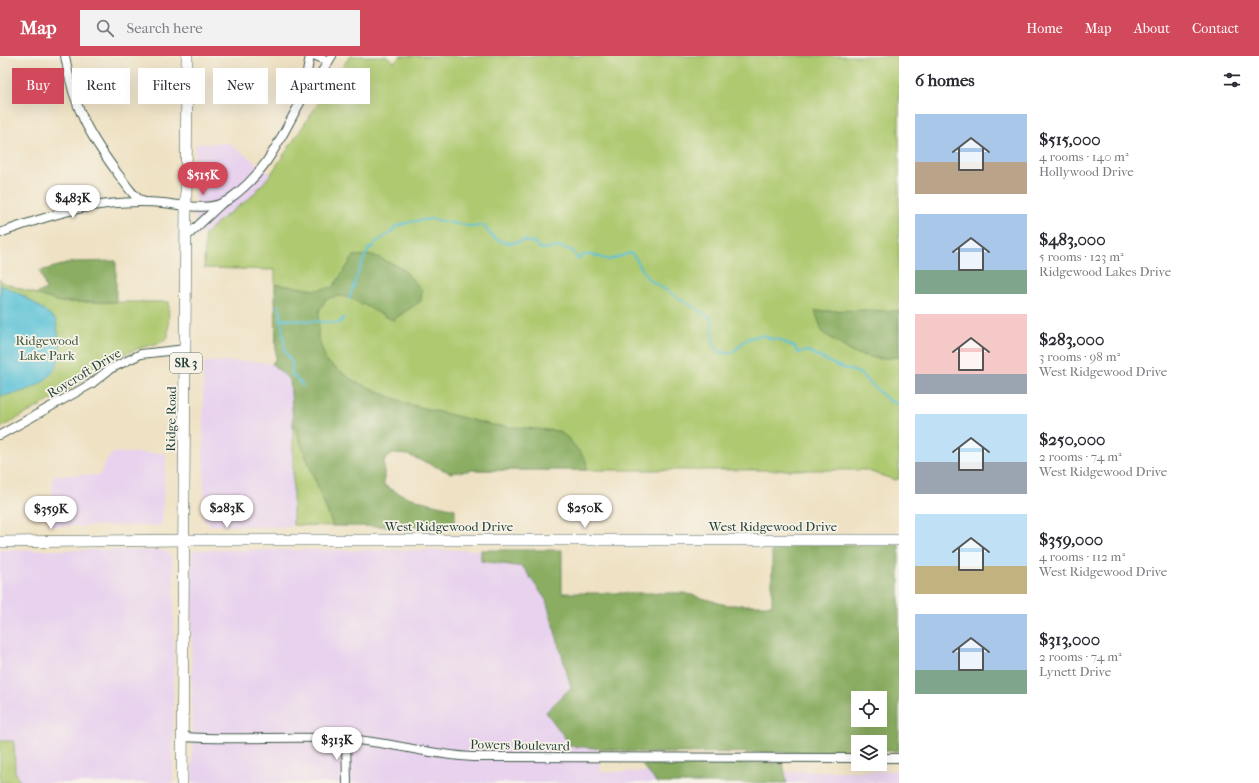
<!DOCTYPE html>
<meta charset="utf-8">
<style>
:root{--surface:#fff;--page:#f2f2f3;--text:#2b2b33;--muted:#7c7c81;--accent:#d1495b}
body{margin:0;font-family:"IM FELL French Canon",serif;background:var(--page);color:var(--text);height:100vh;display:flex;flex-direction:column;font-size:15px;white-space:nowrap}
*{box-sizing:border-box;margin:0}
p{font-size:13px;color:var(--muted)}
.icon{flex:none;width:22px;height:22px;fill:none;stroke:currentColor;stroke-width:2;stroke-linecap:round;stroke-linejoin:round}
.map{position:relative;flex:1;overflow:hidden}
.side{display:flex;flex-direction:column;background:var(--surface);width:360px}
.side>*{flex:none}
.hud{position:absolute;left:12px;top:12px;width:380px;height:36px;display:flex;gap:8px}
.controls{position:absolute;left:851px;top:635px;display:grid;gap:8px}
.controls a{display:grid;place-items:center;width:36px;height:36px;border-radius:0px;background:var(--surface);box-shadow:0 4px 16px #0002;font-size:20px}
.price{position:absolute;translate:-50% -34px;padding:0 9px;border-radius:14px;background:#fff;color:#222;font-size:13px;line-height:26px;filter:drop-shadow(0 1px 2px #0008)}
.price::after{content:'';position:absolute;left:50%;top:24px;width:12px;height:9px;margin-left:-6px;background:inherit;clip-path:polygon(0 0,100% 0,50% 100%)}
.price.active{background:var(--accent);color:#fff}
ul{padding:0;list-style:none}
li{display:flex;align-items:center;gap:12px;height:100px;padding:0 16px}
li span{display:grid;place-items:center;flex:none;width:112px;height:80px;border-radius:0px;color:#555}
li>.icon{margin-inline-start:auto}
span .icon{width:48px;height:48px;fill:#fffc;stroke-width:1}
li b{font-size:17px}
h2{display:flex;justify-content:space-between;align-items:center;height:48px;padding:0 16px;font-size:17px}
.tag{padding:0 14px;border-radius:0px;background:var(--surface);box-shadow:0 4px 16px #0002;font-size:14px;line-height:36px}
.tag.active{background:var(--accent);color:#fff}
header{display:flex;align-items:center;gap:24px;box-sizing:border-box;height:56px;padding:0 20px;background:var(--accent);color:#fff}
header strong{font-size:19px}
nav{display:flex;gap:22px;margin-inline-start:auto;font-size:14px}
.search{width:280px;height:36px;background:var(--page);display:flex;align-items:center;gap:10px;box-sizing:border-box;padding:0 14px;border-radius:0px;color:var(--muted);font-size:15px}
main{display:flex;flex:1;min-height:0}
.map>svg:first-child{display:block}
</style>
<header>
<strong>Map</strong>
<div class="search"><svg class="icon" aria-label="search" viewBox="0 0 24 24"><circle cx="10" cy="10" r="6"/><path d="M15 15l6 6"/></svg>Search here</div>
<nav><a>Home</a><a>Map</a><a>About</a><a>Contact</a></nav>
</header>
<main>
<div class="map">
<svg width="899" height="727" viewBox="0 0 899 727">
<rect width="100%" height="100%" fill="#f7f3e8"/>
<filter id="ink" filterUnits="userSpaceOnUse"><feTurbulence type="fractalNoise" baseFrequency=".025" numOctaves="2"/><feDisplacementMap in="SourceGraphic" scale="8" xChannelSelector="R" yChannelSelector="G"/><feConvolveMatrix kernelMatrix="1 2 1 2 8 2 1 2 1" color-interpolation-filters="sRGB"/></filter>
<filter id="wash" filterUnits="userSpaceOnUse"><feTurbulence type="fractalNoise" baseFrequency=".012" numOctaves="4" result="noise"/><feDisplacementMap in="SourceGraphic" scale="16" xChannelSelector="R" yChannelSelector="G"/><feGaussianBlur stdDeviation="0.9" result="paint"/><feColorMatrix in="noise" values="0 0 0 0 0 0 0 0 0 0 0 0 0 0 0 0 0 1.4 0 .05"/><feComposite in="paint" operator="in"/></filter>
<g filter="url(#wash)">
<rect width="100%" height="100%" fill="#efe2c4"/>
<g fill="#e8d2ee">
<polygon points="229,87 271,118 250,142 220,164 205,178 195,180 195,88"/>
<polygon points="252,305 272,308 290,324 293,352 293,469 281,471 211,469 204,465 203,314 205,306"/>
<polygon points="113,397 166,397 162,468 158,470 51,470 53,419 100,419 106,405"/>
<polygon points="0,494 155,494 165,495 171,500 173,508 174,526 173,727 21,727 15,715 14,685 0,685"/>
<polygon points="192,494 481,494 481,505 523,511 546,544 571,631 571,689 599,692 600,716 899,715 899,727 192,727"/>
</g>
<g fill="#aec96f" stroke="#668352">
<polygon points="350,0 387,0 394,6 400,0 899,0 899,423 895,424 865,414 474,414 276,302 275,214 204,212 205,178 220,164 250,142 271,118"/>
<polygon points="0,223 1,226 60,246 169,246 168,281 160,287 140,292 121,299 65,336 0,372"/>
<polygon points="293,367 333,470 293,469"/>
<polygon points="0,685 14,685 15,715 21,727 0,727"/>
</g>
<g fill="#8aad62" stroke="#54754b" fill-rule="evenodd">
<path d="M 373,199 L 402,212 L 422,234 L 421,245 L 393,264 C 379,259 352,239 338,240 C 334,241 330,242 326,243 L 319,255 L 318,281 L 326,305 L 354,325 L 408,348 L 492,369 L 559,375 L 569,383 L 586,404 L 587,414 L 474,414 L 451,417 L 408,399 L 393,398 L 384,404 L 384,429 C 404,443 431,447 455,453 L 455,471 L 333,470 L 293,367 L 290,324 L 272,308 L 276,302 L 275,228 L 316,234 L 333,231 L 354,200 Z"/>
<polygon points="116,205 116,246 60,246 35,238 46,233 40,215 73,206"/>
<polygon points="865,254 899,255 899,301 879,303 853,297 823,277 815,255"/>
<path d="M 899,488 L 899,695 L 880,695 L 880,686 L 858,686 L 858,696 L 649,697 L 571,690 L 546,656 L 571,631 L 546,544 L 523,511 L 481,505 L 481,494 L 562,494 L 562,537 L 685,537 L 726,549 L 772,549 L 772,489 ZM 858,642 L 880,642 L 880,664 L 858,664 Z"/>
<polygon points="783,707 787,727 657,727 642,709"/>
</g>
<path fill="#59c1d7" stroke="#3c7f86" d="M 0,229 C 21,236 39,250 56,264 C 57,273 60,283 60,292 C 60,325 28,337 0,340 Z"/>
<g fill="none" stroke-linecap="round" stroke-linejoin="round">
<g stroke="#59c1d7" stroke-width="2">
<path d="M 349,243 L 359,214 L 369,192 L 372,192 L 375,187 L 392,176 L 395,171 L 410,166 L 431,163 L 474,171 L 484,169 C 491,185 509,191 524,184 L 537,188 L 538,191 L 542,193 L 560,191 L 573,195 L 578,203 L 584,199 L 593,199 L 609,204 L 630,197 L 634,200 L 648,223 L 711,262 C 715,275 708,289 722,297 L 727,296 L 731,298 L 747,283 L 762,279 L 772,283 L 778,283 L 796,292 L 798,297 L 808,295 L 835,309 L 859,317 L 889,345 L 899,348"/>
<polyline points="277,249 281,256 281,263 339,267 344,262"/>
<polyline points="281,263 285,295 292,307 292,318 303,330"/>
</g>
</g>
</g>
<g filter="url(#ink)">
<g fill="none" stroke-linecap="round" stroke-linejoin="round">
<g stroke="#3e564a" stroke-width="10">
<g id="minor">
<path d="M 65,0 C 74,54 89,79 121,122 C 128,131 134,142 144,146"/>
<polyline points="316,0 329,5"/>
<polyline points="302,43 310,0"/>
<path d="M 0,177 C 55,157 103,142 163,147 C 183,149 210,156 228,144 C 267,117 279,84 301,45 C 304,40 309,35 312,30 C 319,21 325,10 332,0"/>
<polyline points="186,181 222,147"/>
<polyline points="0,379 91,328 110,313 141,298 186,293"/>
<path d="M 183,681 C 237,685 292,679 347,683 C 390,686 430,699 473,701 L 858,702"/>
<polyline points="346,682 347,727"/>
<polyline points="880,702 899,702"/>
</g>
</g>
<g stroke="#3e564a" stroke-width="12">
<g id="major">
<polyline points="0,486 184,484 899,484"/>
<polyline points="182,727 187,0"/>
</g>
</g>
<use href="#minor" stroke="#fff" stroke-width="8"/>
<use href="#major" stroke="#fff" stroke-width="11"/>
</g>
</g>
<g text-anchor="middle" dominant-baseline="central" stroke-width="3.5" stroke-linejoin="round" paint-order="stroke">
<rect fill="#f7f3e8" stroke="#60746a" stroke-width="1" x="170" y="297" width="32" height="20" rx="3"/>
<g font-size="12" font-weight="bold" fill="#1f3d34">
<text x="186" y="307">SR 3</text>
</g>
<g font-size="13" fill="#3c5940" stroke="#f7f3e8">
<text x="47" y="284">Ridgewood<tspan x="47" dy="15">Lake Park</tspan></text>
</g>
<g font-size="13" fill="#1f3d34" stroke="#f7f3e8">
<text transform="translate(84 317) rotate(-31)">Roycroft Drive</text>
<text transform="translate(171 363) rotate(-89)">Ridge Road</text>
<text x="449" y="470">West Ridgewood Drive</text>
<text x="773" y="470">West Ridgewood Drive</text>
<text transform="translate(520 689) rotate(1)">Powers Boulevard</text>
</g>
</g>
</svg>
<div class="controls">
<a><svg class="icon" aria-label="locate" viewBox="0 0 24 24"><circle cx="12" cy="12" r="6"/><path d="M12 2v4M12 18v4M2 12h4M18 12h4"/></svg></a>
<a><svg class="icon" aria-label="layers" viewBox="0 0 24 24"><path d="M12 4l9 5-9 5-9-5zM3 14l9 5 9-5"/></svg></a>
</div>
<b class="price active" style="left:203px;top:140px">$515K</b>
<b class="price" style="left:73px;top:163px">$483K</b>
<b class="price" style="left:227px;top:473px">$283K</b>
<b class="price" style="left:585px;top:473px">$250K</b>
<b class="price" style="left:51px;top:474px">$359K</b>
<b class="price" style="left:337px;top:705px">$313K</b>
<div class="hud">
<a class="tag active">Buy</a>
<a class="tag">Rent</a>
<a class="tag">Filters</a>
<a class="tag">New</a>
<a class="tag">Apartment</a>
</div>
</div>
<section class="side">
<h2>6 homes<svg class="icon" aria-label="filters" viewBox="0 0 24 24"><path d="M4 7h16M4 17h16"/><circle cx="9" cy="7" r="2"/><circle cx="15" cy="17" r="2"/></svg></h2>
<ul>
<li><span style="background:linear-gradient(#a9c7e8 60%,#b9a48a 0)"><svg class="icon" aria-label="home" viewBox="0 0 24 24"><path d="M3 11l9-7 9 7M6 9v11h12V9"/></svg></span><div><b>$515,000</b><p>4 rooms · 140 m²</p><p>Hollywood Drive</p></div></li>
<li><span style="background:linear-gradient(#a9c7e8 70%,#7fa58c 0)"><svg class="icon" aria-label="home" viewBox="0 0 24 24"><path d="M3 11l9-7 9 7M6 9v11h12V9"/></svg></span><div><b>$483,000</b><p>5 rooms · 123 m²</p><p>Ridgewood Lakes Drive</p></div></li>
<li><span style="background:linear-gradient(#f6c9c9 75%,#9aa5b1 0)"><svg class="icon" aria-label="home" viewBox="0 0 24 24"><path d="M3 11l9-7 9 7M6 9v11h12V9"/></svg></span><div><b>$283,000</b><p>3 rooms · 98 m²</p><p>West Ridgewood Drive</p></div></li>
<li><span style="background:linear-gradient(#bfe0f5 60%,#9aa5b1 0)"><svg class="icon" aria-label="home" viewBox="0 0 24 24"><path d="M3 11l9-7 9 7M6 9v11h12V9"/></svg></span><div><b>$250,000</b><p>2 rooms · 74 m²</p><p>West Ridgewood Drive</p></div></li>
<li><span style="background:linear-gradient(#bfe0f5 65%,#c2b280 0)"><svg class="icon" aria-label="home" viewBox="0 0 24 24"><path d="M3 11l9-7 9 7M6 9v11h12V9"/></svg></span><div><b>$359,000</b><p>4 rooms · 112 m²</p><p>West Ridgewood Drive</p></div></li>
<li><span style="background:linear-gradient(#a9c7e8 70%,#7fa58c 0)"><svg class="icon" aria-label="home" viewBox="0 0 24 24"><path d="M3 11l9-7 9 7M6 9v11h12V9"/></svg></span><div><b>$313,000</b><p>2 rooms · 74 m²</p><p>Lynett Drive</p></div></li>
</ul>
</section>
</main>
